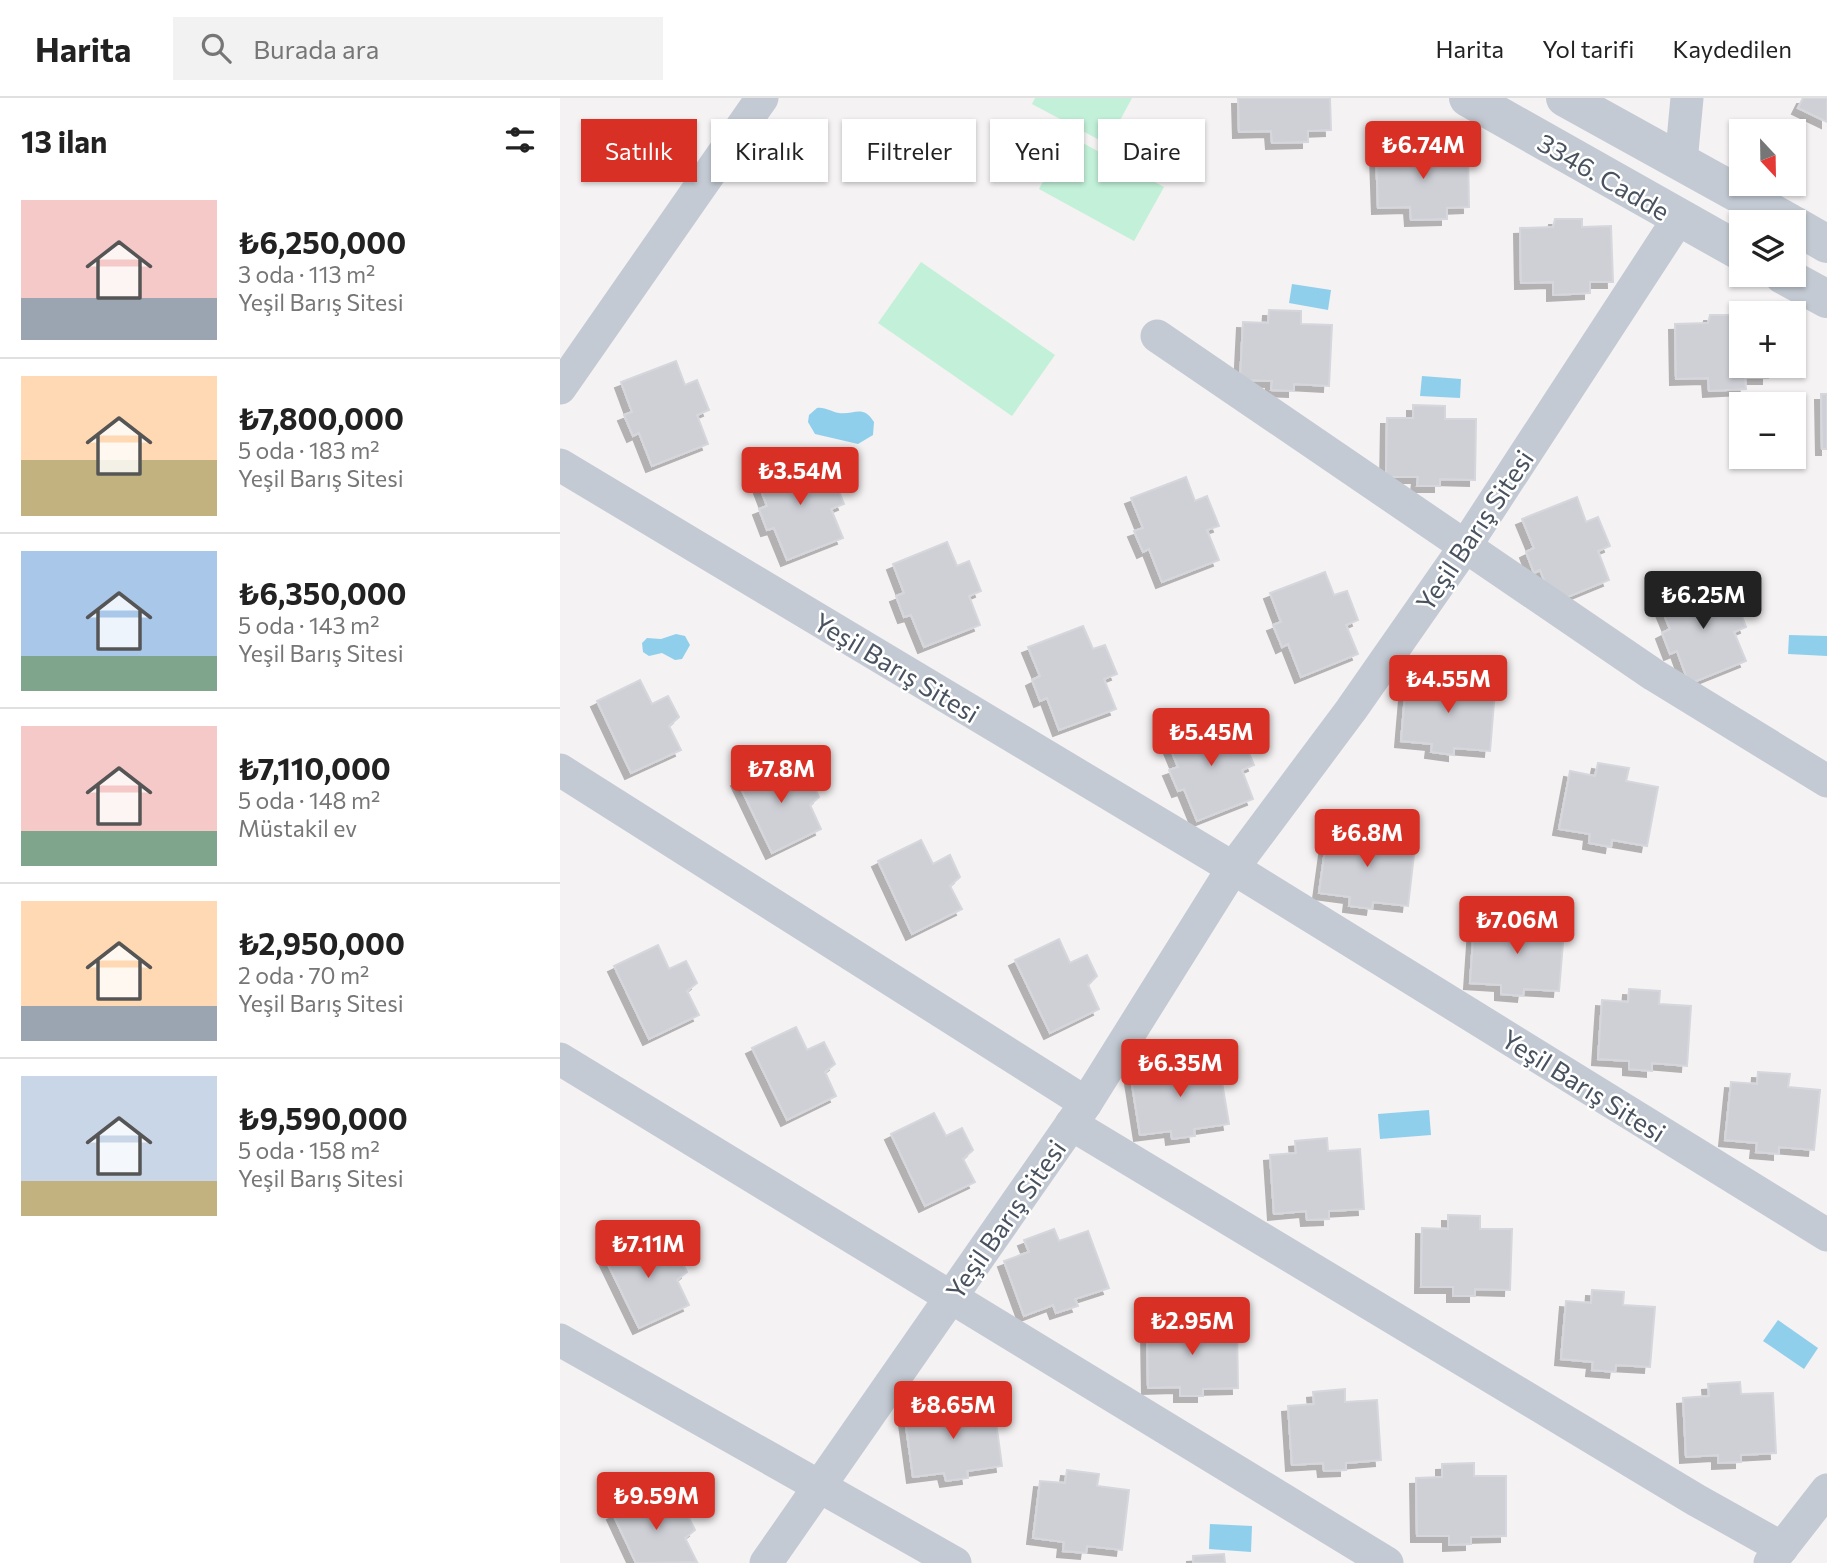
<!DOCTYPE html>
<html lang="tr">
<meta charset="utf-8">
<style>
:root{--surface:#fff;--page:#f2f2f2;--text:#222;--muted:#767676;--line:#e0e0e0;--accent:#d93025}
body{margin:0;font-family:Commissioner,sans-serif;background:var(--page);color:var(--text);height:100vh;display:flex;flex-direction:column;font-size:26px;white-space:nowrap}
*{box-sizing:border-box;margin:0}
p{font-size:23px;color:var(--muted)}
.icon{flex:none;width:38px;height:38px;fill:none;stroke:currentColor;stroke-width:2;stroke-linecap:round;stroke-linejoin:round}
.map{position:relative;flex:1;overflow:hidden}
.sheet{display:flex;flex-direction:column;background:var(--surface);width:560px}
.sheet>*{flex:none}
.top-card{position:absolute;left:21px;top:21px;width:665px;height:63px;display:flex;gap:14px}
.needle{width:46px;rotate:158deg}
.buttons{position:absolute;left:1169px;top:21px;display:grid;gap:14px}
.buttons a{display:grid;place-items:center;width:77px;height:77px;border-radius:0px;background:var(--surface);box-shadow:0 2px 5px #0004;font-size:35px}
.price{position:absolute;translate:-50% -60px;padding:0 16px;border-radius:7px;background:var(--accent);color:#fff;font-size:23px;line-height:46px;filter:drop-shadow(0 2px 4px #0008)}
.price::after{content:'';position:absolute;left:50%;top:42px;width:21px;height:16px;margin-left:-10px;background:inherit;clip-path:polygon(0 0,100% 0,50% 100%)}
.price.on{background:#222;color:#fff}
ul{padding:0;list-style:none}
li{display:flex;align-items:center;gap:21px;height:175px;padding:0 21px}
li+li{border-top:2px solid var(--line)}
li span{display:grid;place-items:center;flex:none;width:196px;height:140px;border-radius:0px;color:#555}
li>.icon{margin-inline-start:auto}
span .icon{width:84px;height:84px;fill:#fffc;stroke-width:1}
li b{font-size:30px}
h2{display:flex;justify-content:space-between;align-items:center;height:84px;padding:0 21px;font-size:30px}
.chip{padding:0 24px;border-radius:0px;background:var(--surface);box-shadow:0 2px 5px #0004;font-size:24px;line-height:63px}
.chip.on{background:var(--accent);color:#fff}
header{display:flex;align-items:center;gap:42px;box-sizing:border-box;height:98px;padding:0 35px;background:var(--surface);border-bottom:2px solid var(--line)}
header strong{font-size:33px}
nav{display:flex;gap:38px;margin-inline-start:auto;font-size:24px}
.search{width:490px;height:63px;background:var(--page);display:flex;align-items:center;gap:18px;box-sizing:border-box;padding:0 24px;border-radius:0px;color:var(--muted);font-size:26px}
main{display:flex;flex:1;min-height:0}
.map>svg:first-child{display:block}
</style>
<header>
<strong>Harita</strong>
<div class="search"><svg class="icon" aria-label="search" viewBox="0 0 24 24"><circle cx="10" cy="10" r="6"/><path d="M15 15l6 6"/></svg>Burada ara</div>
<nav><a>Harita</a><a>Yol tarifi</a><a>Kaydedilen</a></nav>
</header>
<main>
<section class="sheet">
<h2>13 ilan<svg class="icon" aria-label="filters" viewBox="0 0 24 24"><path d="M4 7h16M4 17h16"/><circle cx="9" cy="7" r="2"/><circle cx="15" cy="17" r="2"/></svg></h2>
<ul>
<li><span style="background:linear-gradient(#f6c9c9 70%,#9aa5b1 0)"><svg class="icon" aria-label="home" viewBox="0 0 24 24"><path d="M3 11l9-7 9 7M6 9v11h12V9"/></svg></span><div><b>₺6,250,000</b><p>3 oda · 113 m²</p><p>Yeşil Barış Sitesi</p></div></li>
<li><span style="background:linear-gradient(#ffd9b3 60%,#c2b280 0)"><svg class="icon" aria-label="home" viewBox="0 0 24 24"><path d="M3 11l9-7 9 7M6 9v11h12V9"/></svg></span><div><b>₺7,800,000</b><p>5 oda · 183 m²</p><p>Yeşil Barış Sitesi</p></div></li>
<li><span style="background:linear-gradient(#a9c7e8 75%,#7fa58c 0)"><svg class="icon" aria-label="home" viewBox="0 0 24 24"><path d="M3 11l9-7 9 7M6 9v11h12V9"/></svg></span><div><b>₺6,350,000</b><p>5 oda · 143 m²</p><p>Yeşil Barış Sitesi</p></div></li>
<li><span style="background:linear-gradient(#f6c9c9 75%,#7fa58c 0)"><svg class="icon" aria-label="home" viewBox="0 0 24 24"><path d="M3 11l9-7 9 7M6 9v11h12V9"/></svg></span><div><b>₺7,110,000</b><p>5 oda · 148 m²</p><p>Müstakil ev</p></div></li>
<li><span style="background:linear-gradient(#ffd9b3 75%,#9aa5b1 0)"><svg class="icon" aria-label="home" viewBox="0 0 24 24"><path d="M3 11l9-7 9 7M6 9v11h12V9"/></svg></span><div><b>₺2,950,000</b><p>2 oda · 70 m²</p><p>Yeşil Barış Sitesi</p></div></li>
<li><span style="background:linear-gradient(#c9d6e8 75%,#c2b280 0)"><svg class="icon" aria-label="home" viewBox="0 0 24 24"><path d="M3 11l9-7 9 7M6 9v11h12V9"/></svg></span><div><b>₺9,590,000</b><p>5 oda · 158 m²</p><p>Yeşil Barış Sitesi</p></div></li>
</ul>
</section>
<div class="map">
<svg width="1267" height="1465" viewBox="0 0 1267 1465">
<defs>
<filter id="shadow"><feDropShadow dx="-6" dy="6" stdDeviation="0" flood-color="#0004"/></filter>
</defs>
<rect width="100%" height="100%" fill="#f4f2f2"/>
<g fill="#c2f0d8">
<polygon points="475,0 572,0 547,46 472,6"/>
<polygon points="508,37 604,89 574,143 479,91"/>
<polygon points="361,164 495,257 452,318 318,225"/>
</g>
<g fill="#90cfec">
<polygon points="732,186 771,192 768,212 729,205"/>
<polygon points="862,278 901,281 900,300 860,298"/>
<path d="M 257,310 C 266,309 271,314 279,315 C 294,317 303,306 314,324 L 313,337 L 298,346 L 255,336 L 248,324 L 249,317 Z"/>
<polygon points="116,536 125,538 130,547 122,561 115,562 102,555 89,558 83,554 82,545 87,540 101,541"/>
<polygon points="1229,537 1267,538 1267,558 1228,556"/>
<polygon points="869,1012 871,1037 820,1041 818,1016"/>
<polygon points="1218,1222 1258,1250 1244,1271 1203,1243"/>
<polygon points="650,1426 692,1428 691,1454 649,1451"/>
</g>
<g fill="#ced0d6" stroke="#d6d7dd" stroke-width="2" filter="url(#shadow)">
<polygon points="678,0 770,0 771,32 748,33 748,44 712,45 711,33 679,34"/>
<polygon points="1243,0 1267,0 1267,24 1238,10"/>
<polygon points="879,46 879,54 908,53 909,109 887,110 887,121 851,122 850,109 818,110 816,55 850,54 852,47"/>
<polygon points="995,121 1022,121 1022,129 1051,128 1053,184 1030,184 1030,195 993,197 993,184 961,185 960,130 993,129"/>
<polygon points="709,212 741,213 741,226 772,227 769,288 734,286 734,293 711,292 712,283 680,282 683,224 708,225"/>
<polygon points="1150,217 1177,217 1177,225 1181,224 1181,268 1208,268 1208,280 1185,280 1186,291 1149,293 1148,280 1116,281 1115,226 1148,225"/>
<polygon points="116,263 125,287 137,282 149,312 137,317 148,346 92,368 79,335 73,338 64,317 72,314 61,284"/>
<polygon points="1261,296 1267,296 1267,351 1262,351"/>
<polygon points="853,307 885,308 885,321 916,321 915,382 880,381 880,388 857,388 858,379 826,379 827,320 853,320"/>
<polygon points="250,357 260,381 272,376 284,406 271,411 283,440 227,462 214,430 207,432 199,411 207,408 196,379"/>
<polygon points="626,379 635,403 647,398 659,428 647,432 659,462 602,484 589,451 583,454 574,433 583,430 571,400"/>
<polygon points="1017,399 1026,424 1038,419 1050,448 1038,453 1049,482 993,505 980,472 974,475 966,454 974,450 962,421"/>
<polygon points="387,444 397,468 409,463 421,493 409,498 420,527 364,549 351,517 344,519 336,498 344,495 333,466"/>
<polygon points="765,474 774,497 787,493 798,522 786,527 798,556 741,579 728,546 722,549 713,527 721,524 710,495"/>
<polygon points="1153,481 1162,505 1175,500 1186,529 1174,534 1186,563 1129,586 1117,553 1110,556 1102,535 1110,531 1098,502"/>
<polygon points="523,528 533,551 545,547 557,576 544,581 556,611 499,632 487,600 480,603 472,582 480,578 468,549"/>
<polygon points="873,574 905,577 903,590 935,593 930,653 894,650 894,657 871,654 872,646 841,643 846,585 872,587"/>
<polygon points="80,582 92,606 108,598 119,619 109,628 121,652 71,675 37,603"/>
<polygon points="661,618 670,642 682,638 694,667 682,672 693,701 637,723 624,691 618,693 609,672 618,669 606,640"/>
<polygon points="221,662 232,685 249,677 259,699 250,707 261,731 212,755 177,682"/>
<polygon points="1038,665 1069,670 1066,683 1098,689 1087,748 1052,742 1051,749 1029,745 1030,736 999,731 1010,673 1035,678"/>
<polygon points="794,728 826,731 824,744 855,748 848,808 813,804 812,811 789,808 790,799 759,795 767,737 792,740"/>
<polygon points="361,742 373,766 390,757 400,779 390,788 402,811 352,836 318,763"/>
<polygon points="941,815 973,818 972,831 1004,833 999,893 964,891 963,898 941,896 941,887 910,885 914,827 940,829"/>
<polygon points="499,841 510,865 527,857 537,878 528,887 539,911 490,935 455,862"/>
<polygon points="98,847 109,871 126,863 137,885 127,893 139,917 89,941 54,868"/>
<polygon points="1069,891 1100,893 1099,906 1131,908 1127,968 1092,965 1092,973 1069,971 1069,963 1038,961 1042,902 1068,904"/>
<polygon points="236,929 247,952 264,944 275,966 265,974 276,998 227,1022 192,950"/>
<polygon points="626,958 628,971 659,966 669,1026 634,1031 635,1038 612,1041 611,1033 580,1037 571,980 597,976 595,963"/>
<polygon points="1198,974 1230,976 1228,989 1260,992 1254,1052 1219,1049 1219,1056 1196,1054 1197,1045 1165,1042 1171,984 1197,986"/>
<polygon points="374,1015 386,1038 402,1030 413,1052 403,1061 415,1084 365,1108 331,1036"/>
<polygon points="767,1040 768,1053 800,1051 804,1111 769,1113 769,1121 747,1122 746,1113 714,1116 710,1057 736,1055 735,1043"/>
<polygon points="888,1117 920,1118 920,1131 952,1131 950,1192 915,1191 915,1198 893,1198 893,1189 861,1189 862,1130 888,1131"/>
<polygon points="494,1131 499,1143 528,1133 549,1190 515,1201 518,1208 496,1215 493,1207 464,1218 444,1163 469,1154 464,1142"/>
<polygon points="88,1137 99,1160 116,1152 127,1174 117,1182 129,1207 79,1230 44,1158"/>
<polygon points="1032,1192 1064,1194 1063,1207 1095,1209 1090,1269 1056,1267 1055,1274 1032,1272 1033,1264 1001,1261 1006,1203 1031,1205"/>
<polygon points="613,1218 645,1218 645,1231 677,1230 678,1290 643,1291 643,1298 620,1298 620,1289 588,1290 587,1231 613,1231"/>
<polygon points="1180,1284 1181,1296 1213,1295 1216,1355 1181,1357 1181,1364 1158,1365 1158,1357 1126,1359 1123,1300 1149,1298 1148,1286"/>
<polygon points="785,1291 785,1304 817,1302 821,1362 786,1365 786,1372 764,1373 763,1365 732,1367 728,1308 754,1306 753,1294"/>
<polygon points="401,1300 402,1313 434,1309 442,1368 407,1373 408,1380 386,1383 384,1375 353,1379 345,1321 370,1317 369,1304"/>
<polygon points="914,1365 914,1378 946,1378 946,1438 911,1439 911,1446 889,1447 889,1438 857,1438 856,1380 882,1379 882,1366"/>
<polygon points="507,1372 539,1376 537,1388 569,1392 562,1452 527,1448 526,1455 503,1453 504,1444 473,1440 480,1383 505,1385"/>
<polygon points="96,1394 108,1418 124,1410 135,1432 125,1440 137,1464 76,1465 53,1416"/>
<polygon points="664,1456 665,1465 633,1465 633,1458"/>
</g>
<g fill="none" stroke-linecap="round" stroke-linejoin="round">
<g stroke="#c3cad3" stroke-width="33">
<polyline points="1121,64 1127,0"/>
<polyline points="597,238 1094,577 1267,683"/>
<polyline points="0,290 202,0"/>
<polyline points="0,367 673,770 1267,1137"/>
<polyline points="0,672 526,1005"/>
<polyline points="0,961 827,1465"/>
<polyline points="511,1026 1136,1402 1222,1450"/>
<polyline points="0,1242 395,1465"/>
<polyline points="206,1465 526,1005 673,770 791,612 904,450 1119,120"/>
<polyline points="1210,1465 1267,1392"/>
</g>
<g stroke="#c3cad3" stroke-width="38">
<polyline points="908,0 1181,154"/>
<polyline points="1005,0 1229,124"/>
<polyline points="1234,127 1267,146"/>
<polyline points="1223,177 1267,201"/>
</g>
</g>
<g text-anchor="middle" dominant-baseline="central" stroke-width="5" stroke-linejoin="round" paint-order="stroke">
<g font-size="26" fill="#49535f" stroke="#fff">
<text transform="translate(1044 78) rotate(30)">3346. Cadde</text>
<text transform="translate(914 432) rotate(-56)">Yeşil Barış Sitesi</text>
<text transform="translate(337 569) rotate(31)">Yeşil Barış Sitesi</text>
<text transform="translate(1024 987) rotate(32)">Yeşil Barış Sitesi</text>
<text transform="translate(445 1121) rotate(-55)">Yeşil Barış Sitesi</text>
</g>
</g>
</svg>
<div class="buttons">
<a><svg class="needle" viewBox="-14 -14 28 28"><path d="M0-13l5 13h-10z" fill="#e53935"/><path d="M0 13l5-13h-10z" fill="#767676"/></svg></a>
<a><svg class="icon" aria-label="layers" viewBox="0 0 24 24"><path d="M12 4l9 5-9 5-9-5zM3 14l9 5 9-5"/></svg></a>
<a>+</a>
<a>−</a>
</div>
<b class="price" style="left:863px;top:83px">₺6.74M</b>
<b class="price" style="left:240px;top:409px">₺3.54M</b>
<b class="price on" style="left:1143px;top:533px">₺6.25M</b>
<b class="price" style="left:888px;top:617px">₺4.55M</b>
<b class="price" style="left:651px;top:670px">₺5.45M</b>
<b class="price" style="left:221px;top:707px">₺7.8M</b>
<b class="price" style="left:807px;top:771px">₺6.8M</b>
<b class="price" style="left:957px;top:858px">₺7.06M</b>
<b class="price" style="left:620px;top:1001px">₺6.35M</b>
<b class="price" style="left:88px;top:1182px">₺7.11M</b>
<b class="price" style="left:632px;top:1259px">₺2.95M</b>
<b class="price" style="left:393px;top:1343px">₺8.65M</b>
<b class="price" style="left:96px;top:1434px">₺9.59M</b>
<div class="top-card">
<a class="chip on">Satılık</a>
<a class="chip">Kiralık</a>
<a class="chip">Filtreler</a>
<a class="chip">Yeni</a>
<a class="chip">Daire</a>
</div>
</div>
</main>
